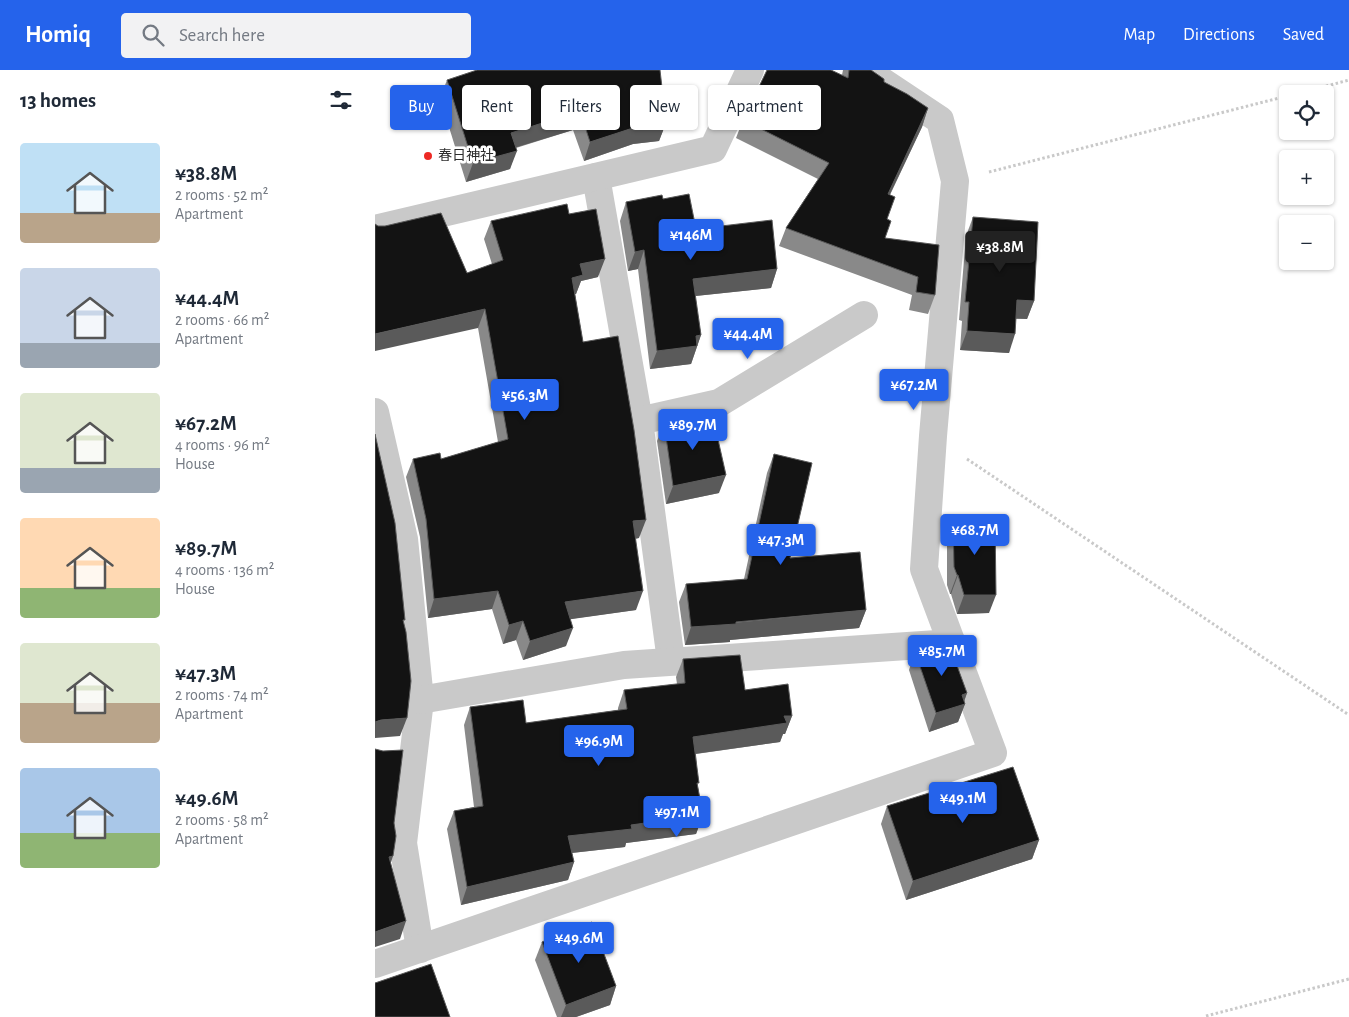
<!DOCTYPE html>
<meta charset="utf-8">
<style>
:root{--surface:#fff;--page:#f2f2f3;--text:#1f2937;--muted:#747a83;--accent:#2563eb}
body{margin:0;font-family:"Alegreya Sans","Noto Sans JP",sans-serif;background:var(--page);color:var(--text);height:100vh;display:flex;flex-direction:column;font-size:19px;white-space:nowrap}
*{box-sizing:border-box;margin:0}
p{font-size:16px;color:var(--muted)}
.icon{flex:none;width:28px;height:28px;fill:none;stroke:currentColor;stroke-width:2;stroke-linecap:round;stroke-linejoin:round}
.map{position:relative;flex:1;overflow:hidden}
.sheet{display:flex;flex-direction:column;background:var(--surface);width:375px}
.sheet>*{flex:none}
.top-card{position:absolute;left:15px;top:15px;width:475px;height:45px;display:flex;gap:10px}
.tools{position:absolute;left:904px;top:15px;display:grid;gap:10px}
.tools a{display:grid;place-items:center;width:55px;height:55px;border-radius:5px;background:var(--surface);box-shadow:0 1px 4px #0004;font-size:25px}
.price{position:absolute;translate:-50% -42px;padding:0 11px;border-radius:5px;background:var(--accent);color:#fff;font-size:16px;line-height:32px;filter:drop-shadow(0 1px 2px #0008)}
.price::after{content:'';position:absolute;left:50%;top:30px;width:15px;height:11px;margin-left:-8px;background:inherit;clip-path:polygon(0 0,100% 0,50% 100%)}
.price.on{background:#222;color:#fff}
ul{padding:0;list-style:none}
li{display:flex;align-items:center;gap:15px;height:125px;padding:0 20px}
li span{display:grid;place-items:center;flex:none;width:140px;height:100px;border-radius:5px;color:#555}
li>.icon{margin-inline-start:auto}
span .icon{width:60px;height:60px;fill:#fffc;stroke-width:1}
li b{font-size:21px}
h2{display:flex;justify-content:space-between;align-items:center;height:60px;padding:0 20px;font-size:21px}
.pill{padding:0 18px;border-radius:5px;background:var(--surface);box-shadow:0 1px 4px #0004;font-size:18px;line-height:45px}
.pill.on{background:var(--accent);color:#fff}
header{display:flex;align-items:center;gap:30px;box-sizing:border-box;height:70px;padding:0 25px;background:var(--accent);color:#fff}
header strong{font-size:24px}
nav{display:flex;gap:28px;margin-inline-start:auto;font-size:18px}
.search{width:350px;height:45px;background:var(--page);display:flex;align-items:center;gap:12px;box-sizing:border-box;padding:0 18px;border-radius:5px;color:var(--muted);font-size:19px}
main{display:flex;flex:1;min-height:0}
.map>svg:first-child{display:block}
</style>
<header>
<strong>Homiq</strong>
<div class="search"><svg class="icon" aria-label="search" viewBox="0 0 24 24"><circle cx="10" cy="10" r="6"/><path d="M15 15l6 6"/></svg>Search here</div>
<nav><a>Map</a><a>Directions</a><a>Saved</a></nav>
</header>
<main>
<section class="sheet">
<h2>13 homes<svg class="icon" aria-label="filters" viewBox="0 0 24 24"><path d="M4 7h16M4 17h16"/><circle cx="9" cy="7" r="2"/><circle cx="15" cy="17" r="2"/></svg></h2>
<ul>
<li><span style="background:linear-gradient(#bfe0f5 70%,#b9a48a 0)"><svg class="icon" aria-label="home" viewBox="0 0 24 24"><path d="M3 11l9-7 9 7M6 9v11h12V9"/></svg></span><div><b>¥38.8M</b><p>2 rooms · 52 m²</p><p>Apartment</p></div></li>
<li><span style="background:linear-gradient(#c9d6e8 75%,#9aa5b1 0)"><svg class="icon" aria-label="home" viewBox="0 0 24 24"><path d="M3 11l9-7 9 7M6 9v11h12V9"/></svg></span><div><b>¥44.4M</b><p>2 rooms · 66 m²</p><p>Apartment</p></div></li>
<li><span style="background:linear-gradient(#dfe7d0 75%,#9aa5b1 0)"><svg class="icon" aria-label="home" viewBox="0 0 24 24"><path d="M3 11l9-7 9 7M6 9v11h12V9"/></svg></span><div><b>¥67.2M</b><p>4 rooms · 96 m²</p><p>House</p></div></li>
<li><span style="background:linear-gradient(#ffd9b3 70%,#8fb573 0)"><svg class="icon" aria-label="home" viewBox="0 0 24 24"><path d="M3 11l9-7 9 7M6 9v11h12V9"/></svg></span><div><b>¥89.7M</b><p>4 rooms · 136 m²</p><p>House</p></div></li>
<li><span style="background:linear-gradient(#dfe7d0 60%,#b9a48a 0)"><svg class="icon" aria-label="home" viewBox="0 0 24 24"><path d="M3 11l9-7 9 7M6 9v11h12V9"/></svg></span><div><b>¥47.3M</b><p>2 rooms · 74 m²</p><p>Apartment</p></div></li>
<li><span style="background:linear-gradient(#a9c7e8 65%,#8fb573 0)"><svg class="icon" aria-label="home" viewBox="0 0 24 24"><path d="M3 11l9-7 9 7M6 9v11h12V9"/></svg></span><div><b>¥49.6M</b><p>2 rooms · 58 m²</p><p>Apartment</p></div></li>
</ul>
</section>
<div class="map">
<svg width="974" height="947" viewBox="0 0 974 947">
<rect width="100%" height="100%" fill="#fff"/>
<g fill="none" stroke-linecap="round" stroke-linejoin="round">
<g stroke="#c9c9c9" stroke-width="3" stroke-dasharray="2.5 2.5" stroke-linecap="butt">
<polyline points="922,24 974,10"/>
<polyline points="614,102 912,26"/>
<polyline points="592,389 974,645"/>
<polyline points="831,946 974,909"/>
</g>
<g stroke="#c9c9c9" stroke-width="28">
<polyline points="221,107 264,351 296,591"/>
<polyline points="0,159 338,79 375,0"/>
<polyline points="0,342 29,469 45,630 28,773 45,879"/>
<polyline points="264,351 344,333 489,245"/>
<polyline points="45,630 249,595 577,573"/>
<polyline points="0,894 618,683 549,499 558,366 580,111 565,50 490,0"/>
</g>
</g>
<g fill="#898989">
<polygon points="468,0 496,0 509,12 553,38 547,57 515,125 510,168 560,225 553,244 534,240 537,225 404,176 411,158 443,109 361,68 368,50 467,5"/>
<polygon points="72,10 291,53 284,71 258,74 209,91 198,60 141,78 135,99 91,112 65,28"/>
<polygon points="288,129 321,159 402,199 396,218 320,226 326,265 316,294 275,299 263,199 253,201 245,151 251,132"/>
<polygon points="194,144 223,207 206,211 201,224 200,224 208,272 264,468 261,469 261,540 195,549 191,576 148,590 141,570 128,574 117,539 53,548 45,467 31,407 38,389 66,389 123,372 103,258 92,203 117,194 109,169 116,151"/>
<polygon points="598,147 659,231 652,249 641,249 634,283 585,280 587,251 584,250 591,166"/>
<polygon points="289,353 344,423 291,434 282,371"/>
<polygon points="399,384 415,488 491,540 484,558 355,570 355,572 310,575 304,532 311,514 369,509 392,403"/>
<polygon points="578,449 614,543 582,544 576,524 575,524 572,515 572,468"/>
<polygon points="540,582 592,623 589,632 590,634 583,652 554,662 534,600"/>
<polygon points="308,589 370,620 417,646 410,664 408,664 405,672 321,684 323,717 328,745 321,764 251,773 250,777 197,783 199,792 193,810 86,835 72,759 79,741 99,737 89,655 95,637 151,653 243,640 243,638 249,620 302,614 301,607"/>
<polygon points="512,736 664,770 657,789 531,830 506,754"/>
<polygon points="167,872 241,916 235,935 201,947 182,947 160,890"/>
</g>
<g fill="#5a5a5a">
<polygon points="553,38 547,57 506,143 513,124"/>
<polygon points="205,41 198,60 129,81 136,63"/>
<polygon points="291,53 284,71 258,74 209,91 215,72 264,56"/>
<polygon points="142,81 135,99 91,112 98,93"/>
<polygon points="269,180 263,199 253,201 260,182"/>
<polygon points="230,189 223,207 206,211 201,224 190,226 197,208 205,194"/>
<polygon points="402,199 396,218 311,227 318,209"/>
<polygon points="642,230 659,231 652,249 635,248"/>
<polygon points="110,239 103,258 0,281 0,264"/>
<polygon points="592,261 640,264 634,283 585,280"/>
<polygon points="326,265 316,294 275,299 282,281 321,266"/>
<polygon points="351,405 344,423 291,434 298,416"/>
<polygon points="271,450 264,468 252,469 258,451"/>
<polygon points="582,505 583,505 576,524 575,524"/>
<polygon points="123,521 117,539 53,548 59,529"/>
<polygon points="268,521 261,540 183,551 190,532"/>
<polygon points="589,525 621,525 614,543 582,544"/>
<polygon points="491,540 484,558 355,570 355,572 310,575 316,557"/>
<polygon points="148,551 141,570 128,574 134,555"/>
<polygon points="198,558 191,576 148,590 155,571"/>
<polygon points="592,623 588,634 590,634 583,652 554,662 561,643 587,625"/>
<polygon points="409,646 417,646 410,664 408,664 405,672 312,685 318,667"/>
<polygon points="32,648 25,666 0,668 0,652 6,650"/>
<polygon points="328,745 321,764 251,773 250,777 187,784 193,766 256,755"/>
<polygon points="664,770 657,789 531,830 538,811"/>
<polygon points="18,786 12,805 14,787"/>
<polygon points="199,792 193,810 86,835 92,817"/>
<polygon points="31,851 25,869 0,877 0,862"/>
<polygon points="241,916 235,935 201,947 186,947 191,935"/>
</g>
<g fill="#131313" stroke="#5a5a5a">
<polygon points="102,0 285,0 291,53 264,56 215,72 205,41 136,63 142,81 98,93 72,10"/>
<polygon points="392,0 456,0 473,8 474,0 496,0 509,9 509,12 532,24 553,38 513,124 520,127 512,149 516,151 510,168 564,175 560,225 541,222 543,207 411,158 454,93 368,50"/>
<polygon points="314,124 321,159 397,150 402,199 318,209 326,265 321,266 322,276 282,281 269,180 260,182 251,132 287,125 288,129"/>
<polygon points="192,134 194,144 221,139 230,189 205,194 208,205 197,208 208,272 243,266 259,360 271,450 258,451 268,521 190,532 198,558 155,571 148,551 134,555 123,521 59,529 51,449 38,389 65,383 66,389 133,369 110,239 0,264 0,154 3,156 10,156 66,143 92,203 128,190 116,151"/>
<polygon points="598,147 663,152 659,231 642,230 640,264 592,261 594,232 590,232"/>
<polygon points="330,344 335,368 342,365 351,405 298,416 289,353"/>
<polygon points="0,364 20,453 30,550 28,550 31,562 36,611 32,648 6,650 0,652"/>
<polygon points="399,384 437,393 415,488 485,482 491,540 361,552 361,554 316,557 311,514 372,509"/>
<polygon points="578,449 620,450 621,525 589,525 583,505 582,505 579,497"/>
<polygon points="573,571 592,623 587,625 590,634 561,643 540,582"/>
<polygon points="365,585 370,620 413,614 417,646 409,646 412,653 318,667 324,713 322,713 328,745 256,755 257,759 193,766 199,792 92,817 79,741 108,736 95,637 148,630 151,653 252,639 249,620 310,613 308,589"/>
<polygon points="0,679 8,681 28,680 19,753 21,766 18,786 14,787 31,851 0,862"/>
<polygon points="638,697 664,770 538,811 512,736"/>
<polygon points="217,852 241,916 191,935 167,872"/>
<polygon points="56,894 75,947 0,947 0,913"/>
</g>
<circle fill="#ed2924" stroke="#fff" stroke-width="2" cx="53" cy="86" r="5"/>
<g text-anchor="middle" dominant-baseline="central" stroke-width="5" stroke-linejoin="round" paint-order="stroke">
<g font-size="14" fill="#2c2c2c" stroke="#fff" text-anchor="start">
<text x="63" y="86">春日神社</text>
</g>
</g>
</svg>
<div class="tools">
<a><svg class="icon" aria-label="locate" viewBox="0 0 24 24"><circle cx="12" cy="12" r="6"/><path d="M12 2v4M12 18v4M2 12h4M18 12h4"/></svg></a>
<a>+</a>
<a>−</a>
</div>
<b class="price" style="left:316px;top:191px">¥146M</b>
<b class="price on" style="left:625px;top:203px">¥38.8M</b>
<b class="price" style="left:373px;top:290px">¥44.4M</b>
<b class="price" style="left:539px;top:341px">¥67.2M</b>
<b class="price" style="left:150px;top:351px">¥56.3M</b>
<b class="price" style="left:318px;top:381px">¥89.7M</b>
<b class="price" style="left:600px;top:486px">¥68.7M</b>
<b class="price" style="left:406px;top:496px">¥47.3M</b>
<b class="price" style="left:567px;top:607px">¥85.7M</b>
<b class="price" style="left:224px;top:697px">¥96.9M</b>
<b class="price" style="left:588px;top:754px">¥49.1M</b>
<b class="price" style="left:302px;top:768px">¥97.1M</b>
<b class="price" style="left:204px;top:894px">¥49.6M</b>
<div class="top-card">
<a class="pill on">Buy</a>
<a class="pill">Rent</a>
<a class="pill">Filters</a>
<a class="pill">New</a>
<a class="pill">Apartment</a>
</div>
</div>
</main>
